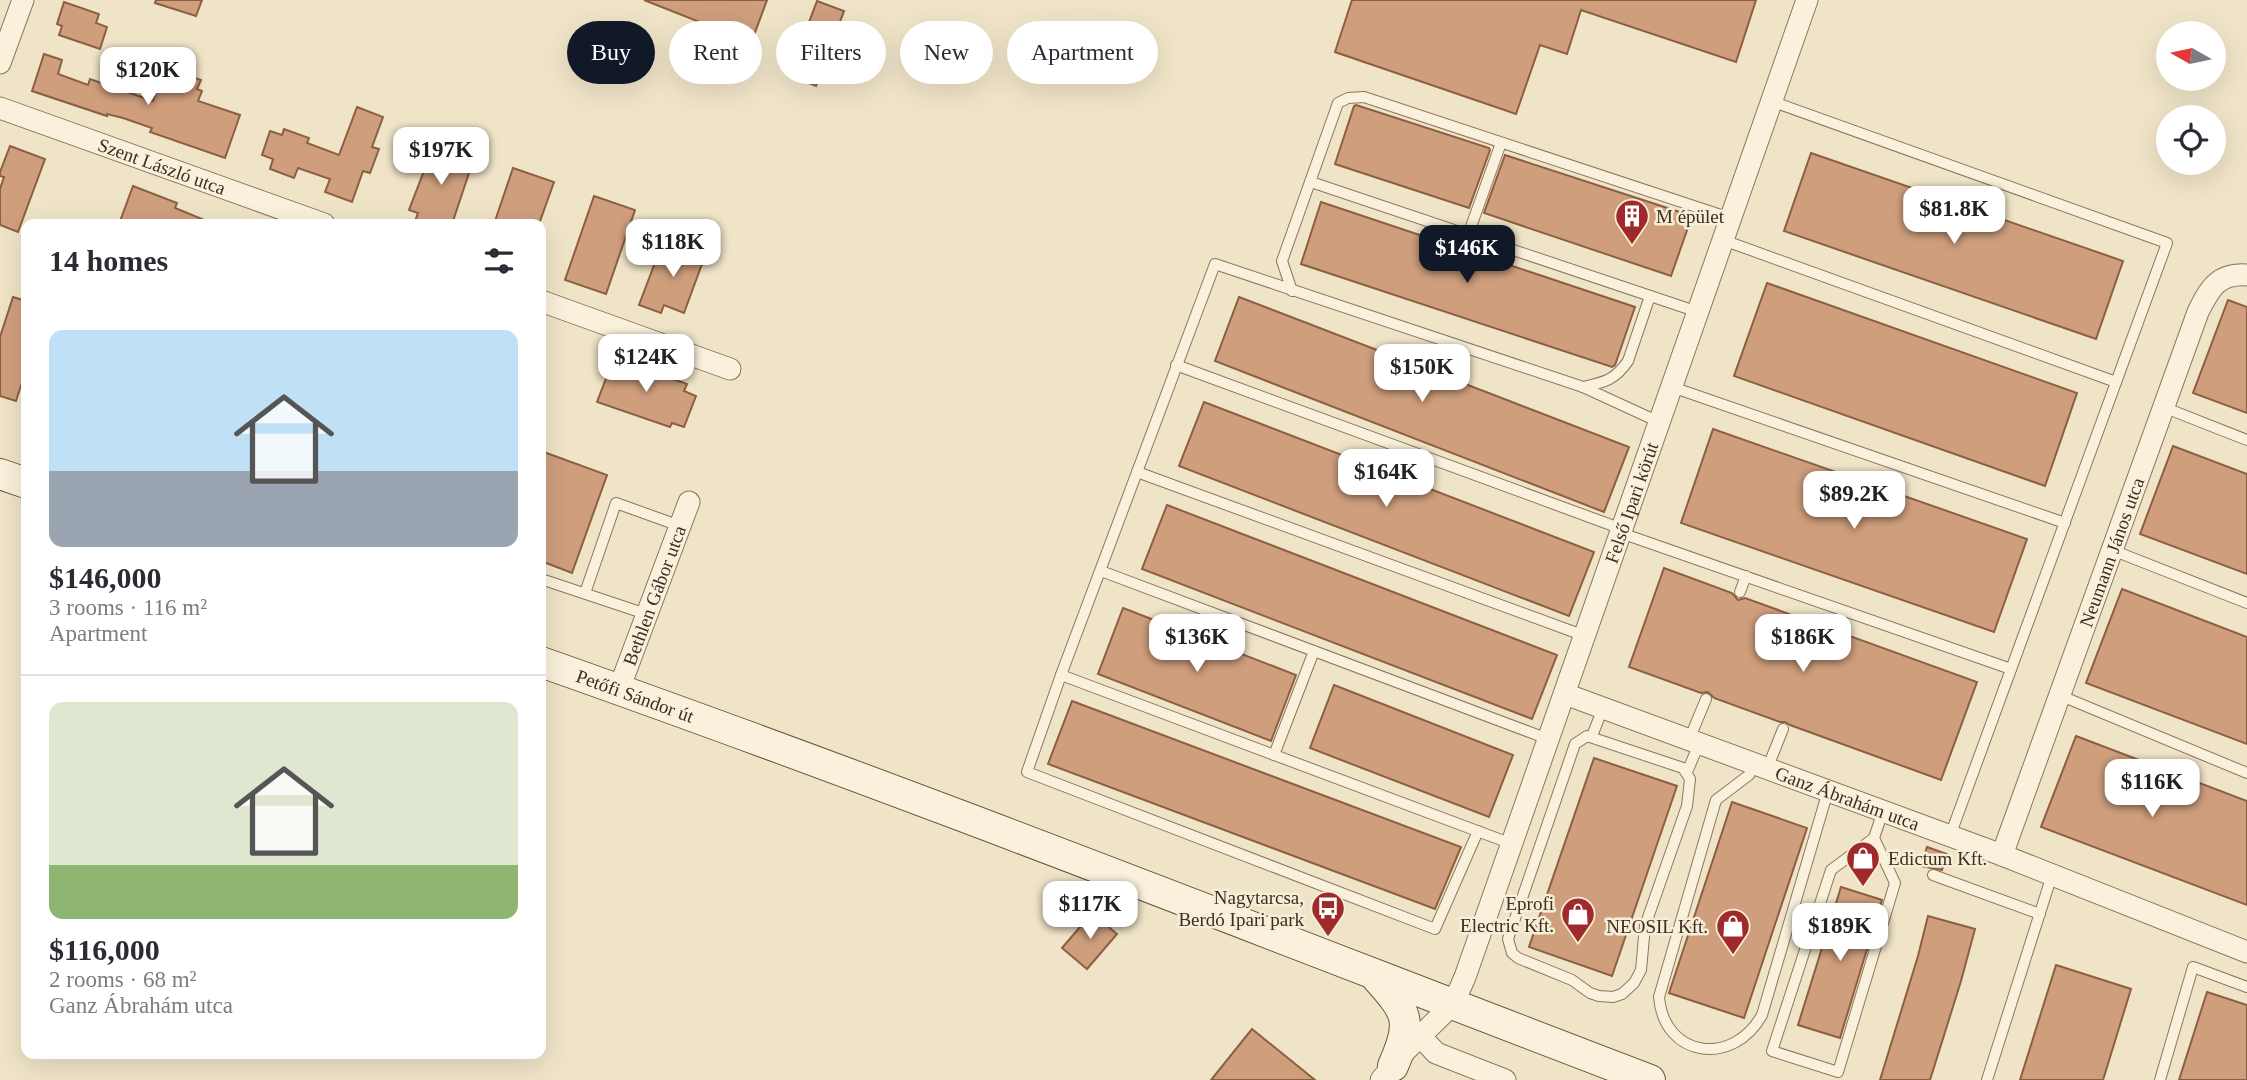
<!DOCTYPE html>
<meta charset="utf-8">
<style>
:root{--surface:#fff;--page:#f7f7f7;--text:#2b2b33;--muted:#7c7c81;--line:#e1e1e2;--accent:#111827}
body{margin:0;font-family:"Times New Roman",serif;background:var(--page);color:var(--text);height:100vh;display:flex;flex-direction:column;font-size:26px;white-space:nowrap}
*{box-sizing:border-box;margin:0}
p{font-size:23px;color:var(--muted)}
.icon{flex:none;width:38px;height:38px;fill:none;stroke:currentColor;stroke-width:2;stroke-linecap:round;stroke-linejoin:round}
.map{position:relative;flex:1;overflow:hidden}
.panel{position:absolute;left:21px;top:219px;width:525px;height:840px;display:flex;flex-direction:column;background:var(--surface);border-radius:14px;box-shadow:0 7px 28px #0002}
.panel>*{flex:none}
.guide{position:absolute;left:567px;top:21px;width:665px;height:63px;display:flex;gap:14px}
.needle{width:46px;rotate:279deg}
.fabs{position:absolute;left:2156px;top:21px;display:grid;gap:14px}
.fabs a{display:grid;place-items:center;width:70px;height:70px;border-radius:50%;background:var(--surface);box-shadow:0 7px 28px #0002;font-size:35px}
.price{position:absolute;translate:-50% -60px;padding:0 16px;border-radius:14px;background:#fff;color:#222;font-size:23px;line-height:46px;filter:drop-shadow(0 2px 4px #0008)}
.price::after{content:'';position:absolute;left:50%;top:42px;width:21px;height:16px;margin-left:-10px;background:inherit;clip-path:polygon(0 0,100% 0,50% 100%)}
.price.selected{background:var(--accent);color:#fff}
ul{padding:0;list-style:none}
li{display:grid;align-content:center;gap:14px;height:371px;padding:0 28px}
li+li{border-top:2px solid var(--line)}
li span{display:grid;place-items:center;height:217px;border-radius:14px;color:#555}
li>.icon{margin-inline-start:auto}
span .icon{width:126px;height:126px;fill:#fffc;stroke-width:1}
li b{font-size:30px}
h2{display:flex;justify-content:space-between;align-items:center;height:84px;padding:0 28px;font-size:30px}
.tag{padding:0 24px;border-radius:32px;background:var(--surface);box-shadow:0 7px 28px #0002;font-size:24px;line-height:63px}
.tag.selected{background:var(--accent);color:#fff}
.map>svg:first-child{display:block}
</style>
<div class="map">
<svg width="2247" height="1080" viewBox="0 0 2247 1080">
<rect width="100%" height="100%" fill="#f0e4c8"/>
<g fill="#cf9f7d" stroke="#8d5f41" stroke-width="2">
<polygon points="156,0 202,0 196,16 155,3"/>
<polygon points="644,0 767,0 747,54 743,53 739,64 711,53 720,30"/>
<polygon points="1352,0 1756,0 1736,62 1581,10 1567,54 1540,45 1516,114 1335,52"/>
<polygon points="817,1 844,11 816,86 789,75"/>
<polygon points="64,2 99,14 96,23 107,27 100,49 59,35 62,26 57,24"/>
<polygon points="44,54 62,60 58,74 88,85 90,79 153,101 161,77 169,79 172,69 201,80 197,89 202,91 198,101 240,115 225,158 150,132 152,128 123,118 107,114 107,116 32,91"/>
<polygon points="1356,105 1489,148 1490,150 1469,208 1335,164 1354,106"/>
<polygon points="357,107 383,117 372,147 379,149 370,173 363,171 352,202 325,192 330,179 298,168 294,178 270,169 273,159 262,155 270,131 282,135 284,129 309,138 307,143 339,155"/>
<polygon points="444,143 468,152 464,161 472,164 452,224 414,224 418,213 409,210 432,150 440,153"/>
<polygon points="10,146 45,159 18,232 0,225 0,189 4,177 0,176 0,172"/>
<polygon points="1811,153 2123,261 2096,339 1784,231"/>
<polygon points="1505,155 1692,216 1671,276 1484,213"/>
<polygon points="513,168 554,182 539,224 494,224"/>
<polygon points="133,186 177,203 175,208 214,224 119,224"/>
<polygon points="594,196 635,210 606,294 565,280"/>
<polygon points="1321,202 1635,307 1615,365 1612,367 1301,264"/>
<polygon points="662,244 685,252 687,246 706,253 684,313 664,305 661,313 639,305"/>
<polygon points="1767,283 2077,393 2045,486 1734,376"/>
<polygon points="13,297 26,301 26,370 16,401 0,396 0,337"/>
<polygon points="1239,297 1629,447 1604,512 1215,361"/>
<polygon points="2228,300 2247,307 2247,413 2193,393"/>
<polygon points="614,358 687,384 684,391 696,396 684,427 672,423 670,427 597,402"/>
<polygon points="1204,402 1594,552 1569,616 1179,466"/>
<polygon points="1713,429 2027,539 1994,632 1681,523"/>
<polygon points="2173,446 2247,474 2247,574 2140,534"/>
<polygon points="541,451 607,475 572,573 541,561"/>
<polygon points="1167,505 1557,655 1532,719 1142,569"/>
<polygon points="1664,568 1732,593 1738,600 1745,598 1977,682 1941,780 1790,725 1785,722 1780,722 1714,698 1708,692 1701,693 1629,667"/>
<polygon points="2122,589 2247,637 2247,744 2086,683"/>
<polygon points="1123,608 1296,675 1271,741 1098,674"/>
<polygon points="1334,685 1513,755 1489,817 1310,748"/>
<polygon points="1072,701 1461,847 1435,909 1048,764"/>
<polygon points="2076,736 2247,801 2247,905 2041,827"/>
<polygon points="1594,758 1677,786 1612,976 1529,947"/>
<polygon points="1732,802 1807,828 1744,1018 1669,993"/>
<polygon points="1927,847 1947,854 1942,870 1921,866"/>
<polygon points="1841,887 1882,900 1840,1038 1798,1025"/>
<polygon points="1092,913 1117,934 1087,969 1062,948"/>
<polygon points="1928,916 1975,929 1961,981 1930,1080 1880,1080 1918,956"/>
<polygon points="2056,965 2131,989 2103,1080 2020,1080"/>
<polygon points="2207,992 2247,1005 2247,1080 2179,1080"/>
<polygon points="1252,1029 1315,1080 1211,1080"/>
</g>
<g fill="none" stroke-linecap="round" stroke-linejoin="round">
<g stroke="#8d765c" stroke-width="12">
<g id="lane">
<polyline points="1771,101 2167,243 1950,836"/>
<polyline points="1311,182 1698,312"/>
<polyline points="1468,235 1501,143"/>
<polyline points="1723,240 2116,382"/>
<polyline points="1292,291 1282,261 1338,103 1348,98 1364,97 1730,218"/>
<polyline points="1176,365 1622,529"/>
<path d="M 1583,387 C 1605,382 1615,380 1628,361 L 1650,296"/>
<polyline points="1672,387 2065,523"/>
<polyline points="2163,407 2247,440"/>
<polyline points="1137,472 1585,636"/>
<polyline points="1621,533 2011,669"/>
<polyline points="2112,550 2247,603"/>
<polyline points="1101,571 1548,739"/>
<polyline points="541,579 646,614"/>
<polyline points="1740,592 1746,576"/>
<polyline points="585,593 616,503 680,526"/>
<polyline points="1061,675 1512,844"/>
<polyline points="2059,695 2247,773"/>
<polygon points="1587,736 1683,768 1690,779 1687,806 1645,926 1641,970 1634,983 1622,994 1613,997 1599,996 1590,993 1572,980 1518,958 1512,953 1508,939 1575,744"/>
<polyline points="1592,736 1603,708"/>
<polyline points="1689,740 1706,699"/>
<polyline points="1274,755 1314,651"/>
<path d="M 1754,764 L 1749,775 L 1716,800 L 1659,997 C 1664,1058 1733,1067 1762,1015 L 1828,791"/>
<polyline points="1767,769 1783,729"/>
<polyline points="1687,772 1699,744"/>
<polyline points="1478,831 1435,929 1027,772 1061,675 1215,264 1583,387 1659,422"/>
<polyline points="1874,838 1895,883 1838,1072 1772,1051 1831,870 1874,838 1883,811"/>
<polyline points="1933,875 2040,914"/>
<polyline points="1987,1080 2052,875"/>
<polyline points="2160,1080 2193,967 2247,987"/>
</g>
</g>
<g stroke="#8d765c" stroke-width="23">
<g id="street">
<polyline points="0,63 23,0"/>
<path id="s1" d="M 0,108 L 324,224"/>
<polyline points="541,301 730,369"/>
<path id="s2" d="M 619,689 L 689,502"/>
<path id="s3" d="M 1565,694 L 2002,855 L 2247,952"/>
<path id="s4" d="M 2002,855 L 2198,312 C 2210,288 2218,273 2247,275"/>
<polyline points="1420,1036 1436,1053 1505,1080"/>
<path id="s5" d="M 1381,1080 L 1406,1050 L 1453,1004 L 1465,977 L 1807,0"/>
</g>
</g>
<g stroke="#6f573f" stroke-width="32">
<g id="secondary">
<polyline points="0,474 26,483"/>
<path id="s6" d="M 541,662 C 913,793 1281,939 1650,1080"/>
<path d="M 1376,977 C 1408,1013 1413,1020 1393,1066"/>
</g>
</g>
<use href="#lane" stroke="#faf1dc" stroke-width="10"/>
<use href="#street" stroke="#faf1dc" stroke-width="21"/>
<use href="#secondary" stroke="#faf1dc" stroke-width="30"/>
</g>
<defs>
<g id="building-pin" transform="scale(1.75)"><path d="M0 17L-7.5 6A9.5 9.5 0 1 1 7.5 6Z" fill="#9e2a2b" stroke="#f7eed8"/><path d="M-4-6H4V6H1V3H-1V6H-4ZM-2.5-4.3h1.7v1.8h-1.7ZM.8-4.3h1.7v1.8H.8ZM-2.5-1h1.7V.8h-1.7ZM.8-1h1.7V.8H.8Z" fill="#fff"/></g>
<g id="shop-pin" transform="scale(1.75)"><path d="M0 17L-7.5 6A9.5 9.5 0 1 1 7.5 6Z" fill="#9e2a2b" stroke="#f7eed8"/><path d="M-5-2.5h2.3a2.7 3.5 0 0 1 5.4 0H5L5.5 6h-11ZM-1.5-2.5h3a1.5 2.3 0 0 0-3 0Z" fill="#fff"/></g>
<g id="bus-pin" transform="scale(1.75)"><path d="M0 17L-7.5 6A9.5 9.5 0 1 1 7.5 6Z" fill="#9e2a2b" stroke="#f7eed8"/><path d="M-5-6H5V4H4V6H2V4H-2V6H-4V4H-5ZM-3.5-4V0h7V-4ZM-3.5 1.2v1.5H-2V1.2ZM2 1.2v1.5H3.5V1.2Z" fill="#fff"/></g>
</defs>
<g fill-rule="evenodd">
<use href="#building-pin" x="1632" y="216"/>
<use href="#shop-pin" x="1863" y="858"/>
<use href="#bus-pin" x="1328" y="908"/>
<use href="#shop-pin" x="1578" y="914"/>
<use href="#shop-pin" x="1733" y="926"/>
</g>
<g text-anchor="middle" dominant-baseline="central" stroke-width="5" stroke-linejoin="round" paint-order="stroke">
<g font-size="19" fill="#3d2e20" stroke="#f7eed8">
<text stroke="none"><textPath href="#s1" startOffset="172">Szent László utca</textPath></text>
<text stroke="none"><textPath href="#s5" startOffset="637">Felső Ipari körút</textPath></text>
<text stroke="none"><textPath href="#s4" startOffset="322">Neumann János utca</textPath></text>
<text stroke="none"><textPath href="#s2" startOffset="100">Bethlen Gábor utca</textPath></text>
<text stroke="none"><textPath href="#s6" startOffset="100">Petőfi Sándor út</textPath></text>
<text stroke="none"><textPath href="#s3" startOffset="301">Ganz Ábrahám utca</textPath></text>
</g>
<g font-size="19" fill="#3d2e20" stroke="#f7eed8" text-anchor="end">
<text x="1656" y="216" text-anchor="start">M épület</text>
<text x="1888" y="858" text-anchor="start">Edictum Kft.</text>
<text x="1304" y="897">Nagytarcsa,<tspan x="1304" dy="22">Berdó Ipari park</tspan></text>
<text x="1554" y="903">Eprofi<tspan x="1554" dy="22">Electric Kft.</tspan></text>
<text x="1708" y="926">NEOSIL Kft.</text>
</g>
</g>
</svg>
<div class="fabs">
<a><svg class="needle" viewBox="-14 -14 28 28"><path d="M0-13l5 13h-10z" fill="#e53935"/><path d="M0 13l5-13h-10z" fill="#7c7c81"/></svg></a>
<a><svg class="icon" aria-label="locate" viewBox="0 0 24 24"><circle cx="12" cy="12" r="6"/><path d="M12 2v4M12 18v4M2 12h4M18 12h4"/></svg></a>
</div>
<b class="price" style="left:148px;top:107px">$120K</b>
<b class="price" style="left:441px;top:187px">$197K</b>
<b class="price" style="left:1954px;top:246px">$81.8K</b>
<b class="price" style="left:673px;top:279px">$118K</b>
<b class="price selected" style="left:1467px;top:285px">$146K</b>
<b class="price" style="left:646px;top:394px">$124K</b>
<b class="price" style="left:1422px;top:404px">$150K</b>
<b class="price" style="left:1386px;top:509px">$164K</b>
<b class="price" style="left:1854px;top:531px">$89.2K</b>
<b class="price" style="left:1197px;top:674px">$136K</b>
<b class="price" style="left:1803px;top:674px">$186K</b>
<b class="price" style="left:2152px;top:819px">$116K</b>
<b class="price" style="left:1090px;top:941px">$117K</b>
<b class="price" style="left:1840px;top:963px">$189K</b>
<div class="guide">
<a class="tag selected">Buy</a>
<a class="tag">Rent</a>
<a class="tag">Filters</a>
<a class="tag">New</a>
<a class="tag">Apartment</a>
</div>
<section class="panel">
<h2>14 homes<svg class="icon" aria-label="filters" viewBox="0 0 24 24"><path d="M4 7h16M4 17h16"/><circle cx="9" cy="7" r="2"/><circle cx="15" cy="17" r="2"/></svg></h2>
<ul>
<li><span style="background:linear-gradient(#bfe0f5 65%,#9aa5b1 0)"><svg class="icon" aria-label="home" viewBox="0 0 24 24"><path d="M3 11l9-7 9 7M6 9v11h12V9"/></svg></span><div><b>$146,000</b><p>3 rooms · 116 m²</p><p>Apartment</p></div></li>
<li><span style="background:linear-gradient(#dfe7d0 75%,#8fb573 0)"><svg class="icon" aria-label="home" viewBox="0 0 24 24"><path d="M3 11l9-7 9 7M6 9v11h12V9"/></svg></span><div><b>$116,000</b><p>2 rooms · 68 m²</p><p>Ganz Ábrahám utca</p></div></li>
</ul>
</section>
</div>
